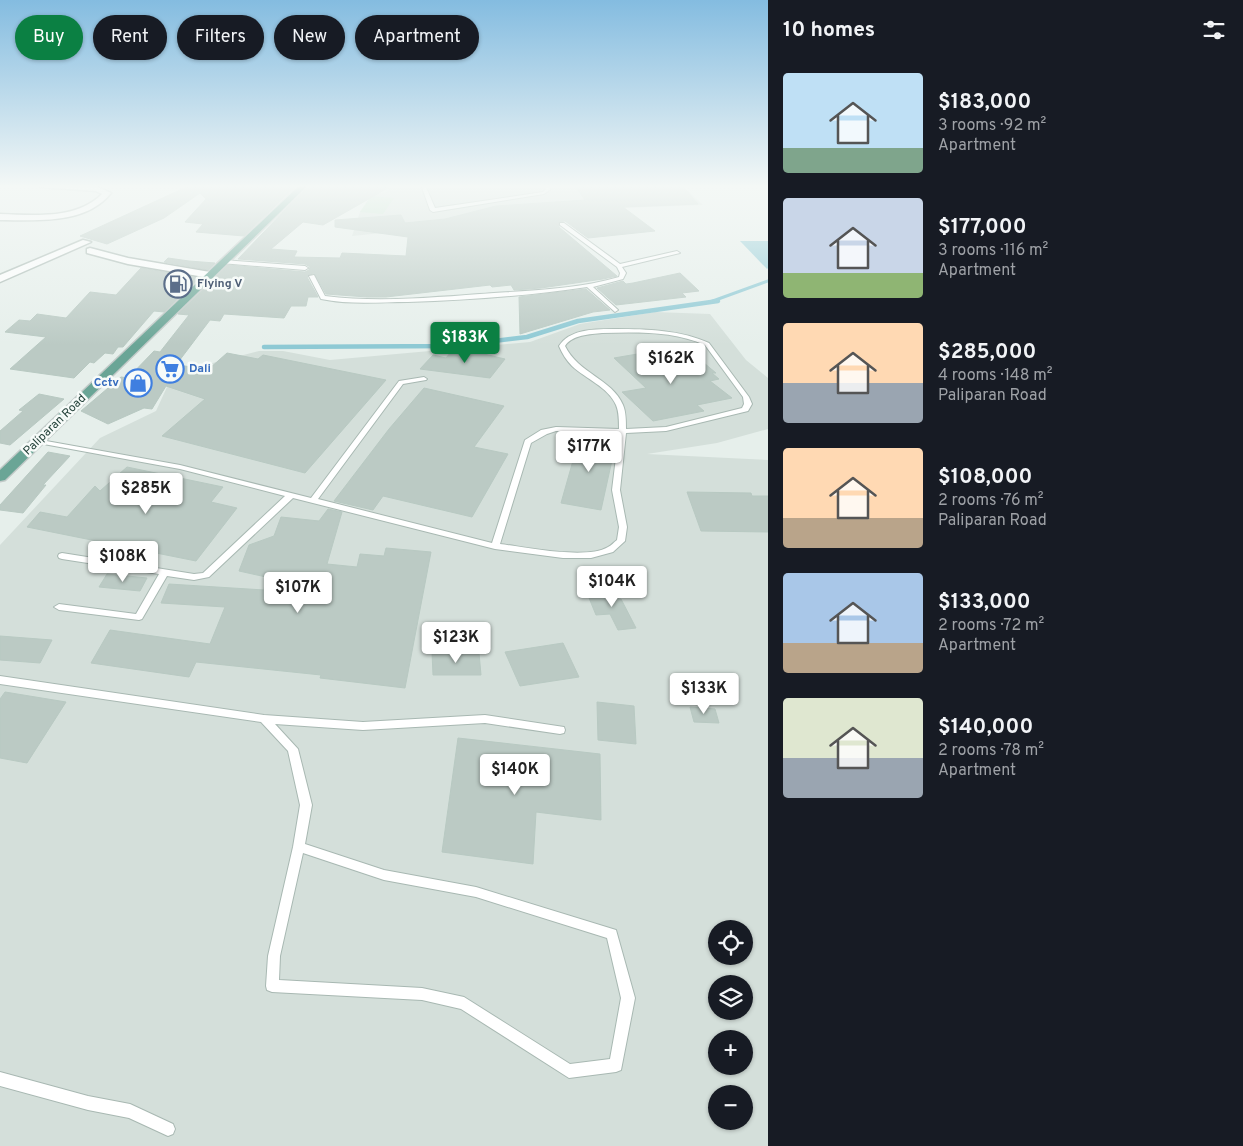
<!DOCTYPE html>
<meta charset="utf-8">
<style>
:root{--surface:#171b24;--page:#242831;--text:#f1f3f6;--muted:#9ea1a6;--accent:#0b8043}
body{margin:0;font-family:Overpass,sans-serif;background:var(--page);color:var(--text);height:100vh;display:flex;flex-direction:column;font-size:19px;white-space:nowrap}
*{box-sizing:border-box;margin:0}
p{font-size:16px;color:var(--muted)}
.icon{flex:none;width:28px;height:28px;fill:none;stroke:currentColor;stroke-width:2;stroke-linecap:round;stroke-linejoin:round}
.map{position:relative;flex:1;overflow:hidden}
.drawer{display:flex;flex-direction:column;background:var(--surface);width:475px}
.drawer>*{flex:none}
.hud{position:absolute;left:15px;top:15px;width:475px;height:45px;display:flex;gap:10px}
.controls{position:absolute;left:708px;top:920px;display:grid;gap:10px}
.controls a{display:grid;place-items:center;width:45px;height:45px;border-radius:50%;background:var(--surface);box-shadow:0 1px 4px #0004;font-size:25px}
.price{position:absolute;translate:-50% -42px;padding:0 11px;border-radius:5px;background:#fff;color:#222;font-size:16px;line-height:32px;filter:drop-shadow(0 1px 2px #0008)}
.price::after{content:'';position:absolute;left:50%;top:30px;width:15px;height:11px;margin-left:-8px;background:inherit;clip-path:polygon(0 0,100% 0,50% 100%)}
.price.active{background:var(--accent);color:#fff}
ul{padding:0;list-style:none}
li{display:flex;align-items:center;gap:15px;height:125px;padding:0 15px}
li span{display:grid;place-items:center;flex:none;width:140px;height:100px;border-radius:5px;color:#555}
li>.icon{margin-inline-start:auto}
span .icon{width:60px;height:60px;fill:#fffc;stroke-width:1}
li b{font-size:21px}
h2{display:flex;justify-content:space-between;align-items:center;height:60px;padding:0 15px;font-size:21px}
.tag{padding:0 18px;border-radius:22px;background:var(--surface);box-shadow:0 1px 4px #0004;font-size:18px;line-height:45px}
.tag.active{background:var(--accent);color:#fff}
main{display:flex;flex:1;min-height:0}
.map>svg:first-child{display:block}
</style>
<main>
<div class="map">
<svg width="768" height="1146" viewBox="0 0 768 1146">
<rect width="100%" height="100%" fill="#e6efeb"/>
<g fill="#d4dfda" fill-rule="evenodd">
<polygon points="394,185 682,185 703,205 516,212 452,226 352,236 360,212 371,196 386,192"/>
<path d="M 655,312 L 710,314 L 746,360 L 768,378 L 768,429 L 717,443 L 647,454 L 768,460 L 768,1146 L 0,1146 L 0,545 L 100,438 L 156,411 L 167,387 L 201,366 L 259,351 L 283,351 L 330,360 L 530,342 L 580,324 ZM 716,929 L 744,929 L 744,956 L 716,956 ZM 716,984 L 744,984 L 744,1011 L 716,1011 ZM 716,1039 L 744,1039 L 744,1066 L 716,1066 ZM 716,1094 L 744,1094 L 744,1121 L 716,1121 Z"/>
</g>
<polygon fill="#bfe0c8" points="371,196 394,198 383,214 360,212"/>
<polygon fill="#8ec9d4" points="740,241 768,241 768,268 767,269"/>
<g fill="none" stroke-linecap="round" stroke-linejoin="round">
<polyline stroke="#8ec9d4" stroke-width="3" points="710,302 768,281"/>
<polyline stroke="#8ec9d4" stroke-width="4.5" points="264,347 454,346 527,337 578,321 718,301"/>
</g>
<g fill="#bbcac4" stroke="#b8c9c2">
<polygon points="193,184 298,184 244,236 196,232 203,224 185,222 206,199 200,193 164,218 107,244 80,236"/>
<polygon points="310,184 395,184 323,225 303,222 271,249 297,251 294,257 340,258 342,253 406,256 408,237 335,227 335,220 401,215 405,223 445,219 496,206 585,200 575,186 681,184 698,204 623,207 655,231 588,238 565,221 559,222 559,227 617,276 603,279 541,288 514,290 511,285 492,287 490,285 386,297 367,297 326,294 314,273 307,277 318,297 308,297 306,306 291,306 284,318 224,314 220,321 210,320 176,365 209,369 227,353 258,359 263,355 386,380 305,473 162,436 205,399 166,386 152,409 144,408 108,424 81,411 121,377 128,378 154,351 160,352 189,315 178,314 228,265 305,272 309,270 310,267 305,264 238,259"/>
<polygon points="168,258 189,261 215,263 208,270 164,262"/>
<polygon points="141,268 199,278 164,312 154,311 123,347 118,347 113,354 105,353 94,363 90,362 74,378 10,369 46,337 5,332 19,320 30,321 37,314 66,318 90,292 116,295"/>
<polygon points="680,273 699,291 682,293 686,297 616,305 597,288 623,281 626,284 633,283"/>
<polygon points="586,289 610,310 593,312 520,334 519,297"/>
<polygon points="471,351 505,359 490,378 420,369 433,355 446,358 451,352"/>
<polygon points="649,352 672,356 679,361 698,358 716,373 712,373 719,379 710,381 732,398 697,405 704,411 653,421 622,392 646,388 614,358"/>
<polygon points="424,388 504,406 474,447 508,454 472,517 383,496 373,510 334,501 389,429"/>
<polygon points="39,394 64,399 10,445 0,443 0,431 23,411 19,410"/>
<polygon points="580,436 616,442 601,510 561,503"/>
<polygon points="48,452 70,456 43,485 46,485 23,513 0,510 0,505"/>
<polygon points="127,467 223,487 211,502 237,508 196,561 27,527 40,512 67,517 95,486 100,491"/>
<polygon points="687,492 751,493 752,496 768,496 768,532 701,531"/>
<polygon points="328,509 342,512 327,564 357,567 360,554 384,556 386,548 431,552 405,688 320,678 321,675 196,662 189,677 91,663 110,630 210,644 225,607 161,603 169,584 264,590 266,577 239,571 249,545 274,536 281,517 319,521"/>
<polygon points="107,574 147,578 140,591 99,587"/>
<polygon points="613,590 619,599 621,599 636,628 618,630 610,614 596,615 587,593"/>
<polygon points="0,636 52,640 40,663 0,660"/>
<polygon points="563,643 579,677 520,686 505,652"/>
<polygon points="432,652 479,653 481,675 433,675"/>
<polygon points="5,692 66,702 27,763 0,758 0,699"/>
<polygon points="597,702 634,706 636,744 598,740"/>
<polygon points="690,707 715,709 719,723 694,722"/>
<polygon points="458,738 600,754 601,820 536,812 533,864 442,852"/>
</g>
<g fill="none" stroke-linecap="round" stroke-linejoin="round">
<g stroke="#a8b8b2" stroke-width="2">
<g id="lane">
<polygon points="421,185 425,185 435,208 543,192 546,189 544,185 548,185 551,189 544,194 433,212 430,210"/>
<path d="M 560,223 L 564,223 L 620,264 L 677,251 L 680,253 L 622,267 L 626,273 L 623,279 L 593,287 L 617,309 L 618,310 L 615,312 L 587,287 C 528,296 468,300 408,302 C 380,302 349,305 321,299 L 309,276 L 314,275 L 325,296 C 380,303 438,297 494,293 C 535,290 579,289 619,277 L 620,273 L 617,267 L 560,225 Z"/>
<polygon points="223,260 305,266 308,268 305,270 221,263 221,261"/>
<path d="M 617,329 C 647,329 681,330 709,343 L 749,397 L 752,404 L 748,411 L 666,431 L 626,433 L 620,490 L 627,527 L 625,541 L 613,552 L 591,558 L 563,558 L 495,549 L 293,498 L 209,577 L 194,580 L 167,576 L 142,619 L 139,620 L 59,610 L 54,607 L 59,604 L 136,614 L 159,574 L 62,559 L 59,558 L 58,556 L 59,554 L 62,553 L 194,574 L 203,573 L 285,496 L 180,469 L 38,443 L 34,441 L 35,439 L 180,465 L 311,498 L 399,381 L 424,377 L 427,379 L 426,380 L 403,384 L 318,499 L 492,543 L 525,440 L 541,430 L 556,427 L 619,429 C 619,421 619,412 616,405 C 608,387 586,379 572,366 C 566,360 562,353 559,346 C 570,328 598,329 617,329 ZM 602,333 C 636,332 674,331 705,345 L 743,397 L 744,404 L 742,408 L 666,427 L 626,429 C 626,421 626,412 623,405 C 612,379 578,373 565,346 C 572,335 590,334 602,333 ZM 556,431 L 619,433 L 612,490 L 619,527 L 617,540 C 614,542 611,546 608,547 C 586,560 525,547 500,544 L 531,443 L 547,434 Z"/>
<path d="M 0,676 L 264,715 L 363,722 L 485,715 L 564,727 L 565,730 L 564,733 L 560,734 L 485,723 L 363,730 L 275,724 L 298,749 L 312,805 L 305,844 L 384,870 L 476,887 L 616,930 L 635,998 L 621,1070 L 616,1072 L 569,1078 L 461,1009 L 422,1000 L 272,992 L 267,990 L 266,986 L 268,956 L 293,847 L 300,805 L 288,751 L 261,722 L 0,684 ZM 303,853 L 384,880 L 476,897 L 607,938 L 621,998 L 610,1059 L 570,1064 L 464,997 L 422,988 L 279,980 L 280,956 Z"/>
<polygon points="0,1072 88,1096 130,1104 173,1124 175,1129 173,1134 168,1136 129,1118 88,1110 0,1086"/>
</g>
</g>
<g stroke="#a8b8b2" stroke-width="3">
<g id="street">
<path d="M 37,185 L 98,187 L 111,193 C 85,225 37,220 0,220 L 0,214 C 34,215 76,220 102,194 L 96,191 L 41,187 Z"/>
<polygon points="83,240 91,242 0,282 0,275"/>
<polygon points="90,248 128,258 210,272 215,275 210,278 128,264 87,253 87,249"/>
</g>
</g>
<g stroke="#c2cac8" stroke-width="3">
<polygon id="primary" points="300,185 308,185 5,480 0,481 0,470"/>
</g>
<use href="#lane" fill="#fff" fill-rule="evenodd"/>
<use href="#street" fill="#fff" fill-rule="evenodd"/>
<use href="#primary" fill="#6aa596" fill-rule="evenodd"/>
</g>
<linearGradient id="sky" x2="0" y2="1"><stop stop-color="#84bce0"/><stop offset="0.54" stop-color="#f4f8f6"/><stop offset="1" stop-color="#f4f8f6" stop-opacity="0"/></linearGradient>
<rect width="768" height="345" fill="url(#sky)"/>
<defs>
<g id="fuel-ring" transform="scale(1.4375)"><circle r="9.5" fill="#f7fbf9" stroke="#5c6f8a" stroke-width="1.5"/><path d="M-5.5-6h7V0h2V4h1.3V-2.5L3-4.5l.8-.8L6-3V5H2.5V1h-1V6h-7ZM-4.2-4.7v3.2H.2V-4.7Z" fill="#5c6f8a"/></g>
<g id="supermarket-ring" transform="scale(1.4375)"><circle r="9.5" fill="#f7fbf9" stroke="#3f7fe0" stroke-width="1.5"/><path d="M-6-5.5h2.5l.6 2H6L4.5 2H-2.5L-4.4-4H-6ZM-1.5 3.2a1.3 1.3 0 1 0 .1 0ZM3 3.2a1.3 1.3 0 1 0 .1 0Z" fill="#3f7fe0"/></g>
<g id="shop-ring" transform="scale(1.4375)"><circle r="9.5" fill="#f7fbf9" stroke="#3f7fe0" stroke-width="1.5"/><path d="M-5-2.5h2.3a2.7 3.5 0 0 1 5.4 0H5L5.5 6h-11ZM-1.5-2.5h3a1.5 2.3 0 0 0-3 0Z" fill="#3f7fe0"/></g>
</defs>
<g fill-rule="evenodd">
<use href="#fuel-ring" x="178" y="284"/>
<use href="#supermarket-ring" x="170" y="369"/>
<use href="#shop-ring" x="138" y="383"/>
</g>
<g text-anchor="middle" dominant-baseline="central" stroke-width="5" stroke-linejoin="round" paint-order="stroke">
<g font-size="12" font-weight="bold" fill="#4e5e75" stroke="#f7fbf9" text-anchor="start">
<text x="197" y="284">Flying V</text>
</g>
<g font-size="12" font-weight="bold" fill="#366cbe" stroke="#f7fbf9" text-anchor="start">
<text x="189" y="369">Dali</text>
<text x="119" y="383" text-anchor="end">Cctv</text>
</g>
<g font-size="12" fill="#24423a" stroke="#f7fbf9">
<text transform="translate(55 425) rotate(-44)">Paliparan Road</text>
</g>
</g>
</svg>
<div class="controls">
<a><svg class="icon" aria-label="locate" viewBox="0 0 24 24"><circle cx="12" cy="12" r="6"/><path d="M12 2v4M12 18v4M2 12h4M18 12h4"/></svg></a>
<a><svg class="icon" aria-label="layers" viewBox="0 0 24 24"><path d="M12 4l9 5-9 5-9-5zM3 14l9 5 9-5"/></svg></a>
<a>+</a>
<a>−</a>
</div>
<b class="price active" style="left:465px;top:364px">$183K</b>
<b class="price" style="left:671px;top:385px">$162K</b>
<b class="price" style="left:589px;top:473px">$177K</b>
<b class="price" style="left:146px;top:515px">$285K</b>
<b class="price" style="left:123px;top:583px">$108K</b>
<b class="price" style="left:612px;top:608px">$104K</b>
<b class="price" style="left:298px;top:614px">$107K</b>
<b class="price" style="left:456px;top:664px">$123K</b>
<b class="price" style="left:704px;top:715px">$133K</b>
<b class="price" style="left:515px;top:796px">$140K</b>
<div class="hud">
<a class="tag active">Buy</a>
<a class="tag">Rent</a>
<a class="tag">Filters</a>
<a class="tag">New</a>
<a class="tag">Apartment</a>
</div>
</div>
<section class="drawer">
<h2>10 homes<svg class="icon" aria-label="filters" viewBox="0 0 24 24"><path d="M4 7h16M4 17h16"/><circle cx="9" cy="7" r="2"/><circle cx="15" cy="17" r="2"/></svg></h2>
<ul>
<li><span style="background:linear-gradient(#bfe0f5 75%,#7fa58c 0)"><svg class="icon" aria-label="home" viewBox="0 0 24 24"><path d="M3 11l9-7 9 7M6 9v11h12V9"/></svg></span><div><b>$183,000</b><p>3 rooms · 92 m²</p><p>Apartment</p></div></li>
<li><span style="background:linear-gradient(#c9d6e8 75%,#8fb573 0)"><svg class="icon" aria-label="home" viewBox="0 0 24 24"><path d="M3 11l9-7 9 7M6 9v11h12V9"/></svg></span><div><b>$177,000</b><p>3 rooms · 116 m²</p><p>Apartment</p></div></li>
<li><span style="background:linear-gradient(#ffd9b3 60%,#9aa5b1 0)"><svg class="icon" aria-label="home" viewBox="0 0 24 24"><path d="M3 11l9-7 9 7M6 9v11h12V9"/></svg></span><div><b>$285,000</b><p>4 rooms · 148 m²</p><p>Paliparan Road</p></div></li>
<li><span style="background:linear-gradient(#ffd9b3 70%,#b9a48a 0)"><svg class="icon" aria-label="home" viewBox="0 0 24 24"><path d="M3 11l9-7 9 7M6 9v11h12V9"/></svg></span><div><b>$108,000</b><p>2 rooms · 76 m²</p><p>Paliparan Road</p></div></li>
<li><span style="background:linear-gradient(#a9c7e8 70%,#b9a48a 0)"><svg class="icon" aria-label="home" viewBox="0 0 24 24"><path d="M3 11l9-7 9 7M6 9v11h12V9"/></svg></span><div><b>$133,000</b><p>2 rooms · 72 m²</p><p>Apartment</p></div></li>
<li><span style="background:linear-gradient(#dfe7d0 60%,#9aa5b1 0)"><svg class="icon" aria-label="home" viewBox="0 0 24 24"><path d="M3 11l9-7 9 7M6 9v11h12V9"/></svg></span><div><b>$140,000</b><p>2 rooms · 78 m²</p><p>Apartment</p></div></li>
</ul>
</section>
</main>
